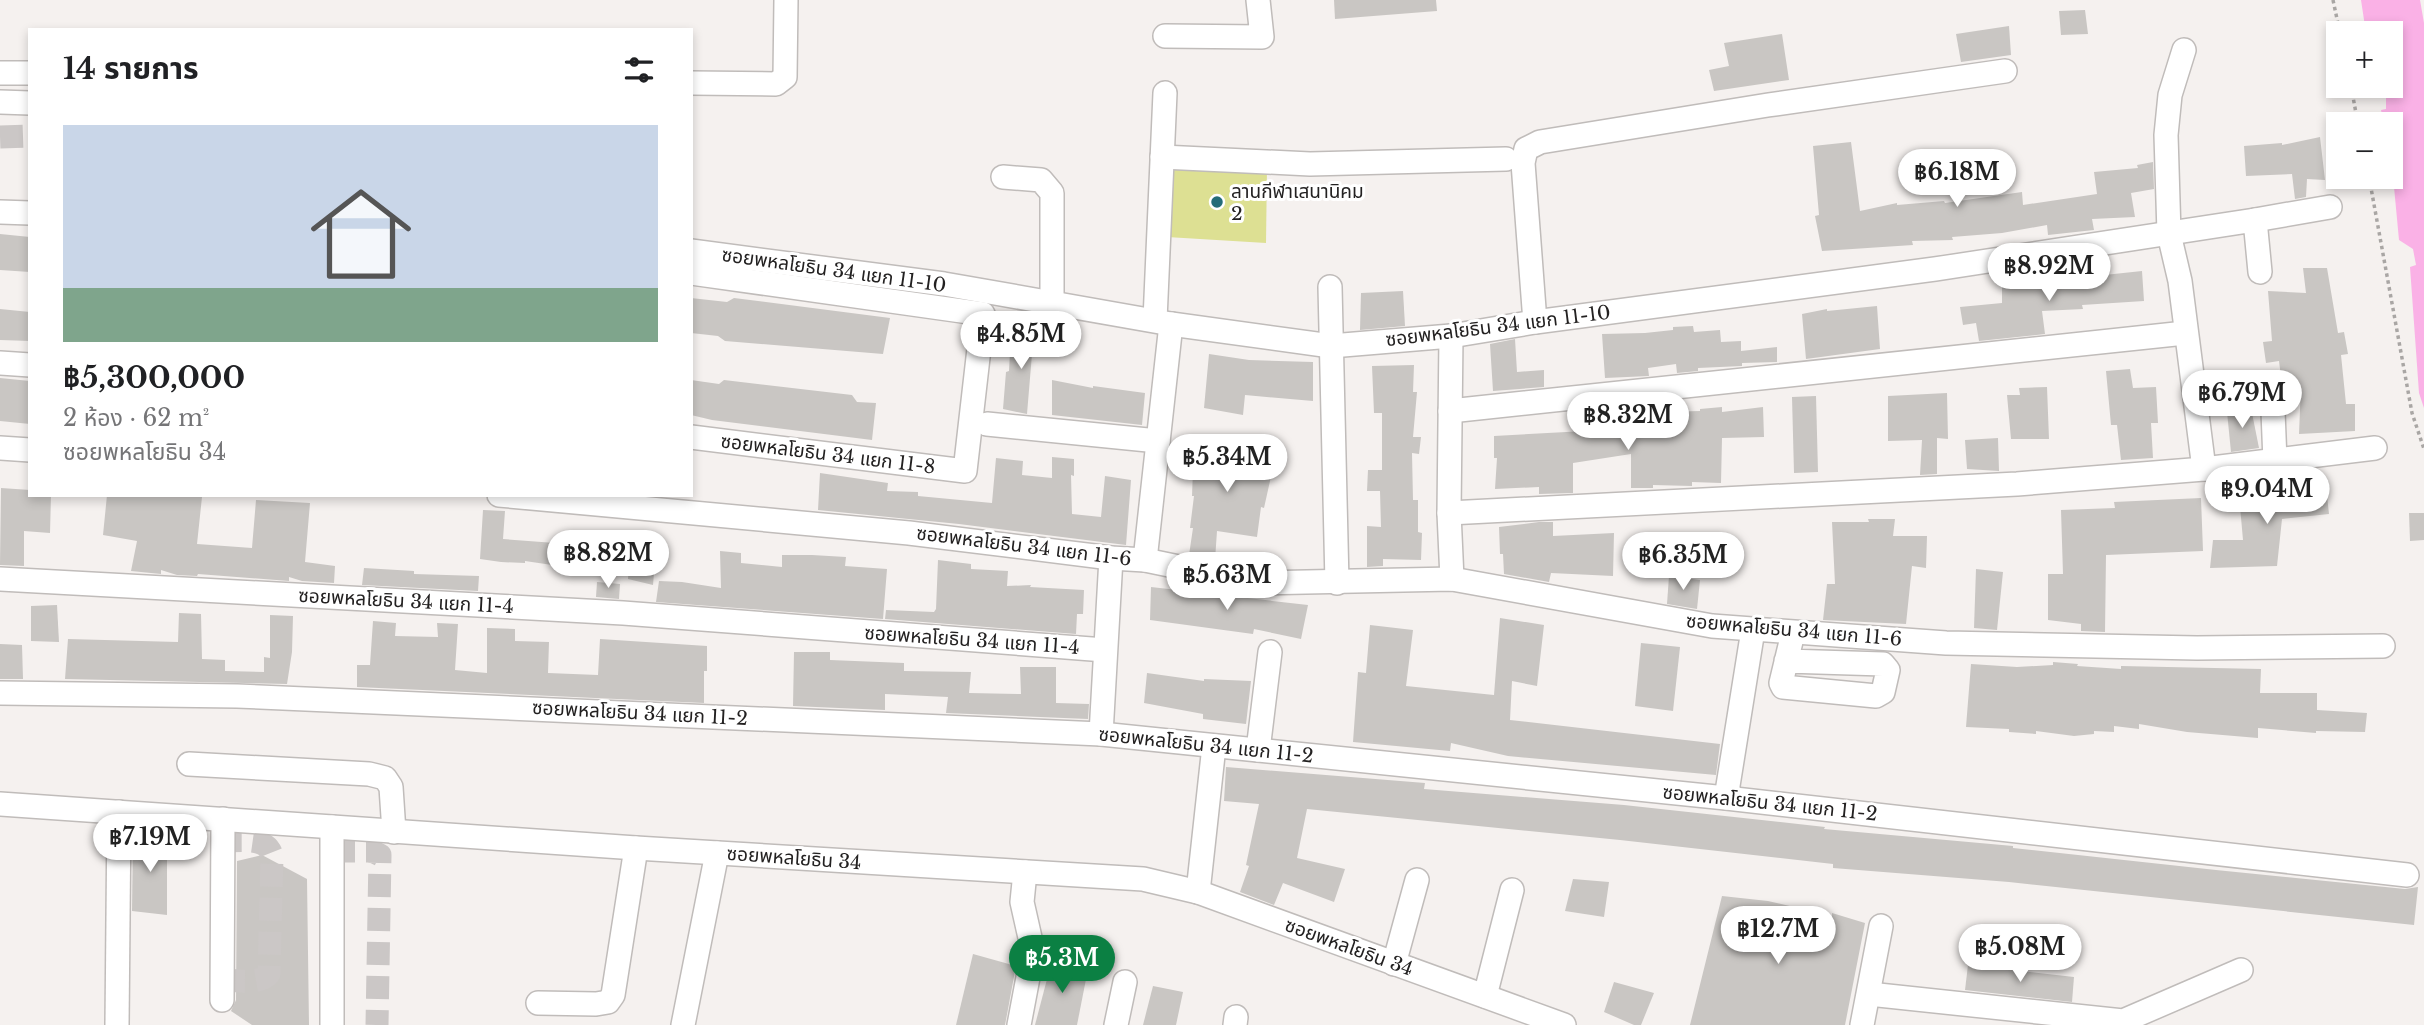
<!DOCTYPE html>
<html lang="th">
<meta charset="utf-8">
<style>
:root{--surface:#fff;--page:#f6f6f6;--text:#202124;--muted:#757577;--accent:#0b8043}
body{margin:0;font-family:"Libre Baskerville","Noto Sans Thai",serif;background:var(--page);color:var(--text);height:100vh;display:flex;flex-direction:column;font-size:26px;white-space:nowrap}
*{box-sizing:border-box;margin:0}
p{font-size:23px;color:var(--muted)}
.icon{flex:none;width:38px;height:38px;fill:none;stroke:currentColor;stroke-width:2;stroke-linecap:round;stroke-linejoin:round}
.map{position:relative;flex:1;overflow:hidden}
.side{position:absolute;left:28px;top:28px;width:665px;height:469px;display:flex;flex-direction:column;background:var(--surface);border-radius:0px;box-shadow:0 4px 10px #0003}
.side>*{flex:none}
.fabs{position:absolute;left:2326px;top:21px;display:grid;gap:14px}
.fabs a{display:grid;place-items:center;width:77px;height:77px;border-radius:0px;background:var(--surface);box-shadow:0 4px 10px #0003;font-size:35px}
.price{position:absolute;translate:-50% -60px;padding:0 16px;border-radius:24px;background:#fff;color:#222;font-size:23px;line-height:46px;filter:drop-shadow(0 2px 4px #0008)}
.price::after{content:'';position:absolute;left:50%;top:42px;width:21px;height:16px;margin-left:-10px;background:inherit;clip-path:polygon(0 0,100% 0,50% 100%)}
.price.selected{background:var(--accent);color:#fff}
ul{padding:0;list-style:none}
li{display:grid;align-content:center;gap:14px;height:371px;padding:0 35px}
li span{display:grid;place-items:center;height:217px;border-radius:0px;color:#555}
li>.icon{margin-inline-start:auto}
span .icon{width:126px;height:126px;fill:#fffc;stroke-width:1}
li b{font-size:30px}
h2{display:flex;justify-content:space-between;align-items:center;height:84px;padding:0 35px;font-size:30px}
.map>svg:first-child{display:block}
</style>
<div class="map">
<svg width="2424" height="1025" viewBox="0 0 2424 1025">
<rect width="100%" height="100%" fill="#f5f1ef"/>
<polygon fill="#dde093" points="1169,163 1267,167 1266,243 1167,237"/>
<polygon fill="#fab1e6" points="2361,0 2420,0 2424,23 2424,408 2419,393 2410,267 2416,265 2413,249 2399,240 2391,155 2390,124 2384,124 2381,110 2386,109 2386,94 2367,97 2367,86 2390,86 2390,33 2366,33"/>
<g fill="#c9c6c3">
<polygon points="1334,0 1436,0 1437,11 1335,19"/>
<polygon points="2085,10 2088,34 2061,35 2059,11"/>
<polygon points="2009,26 2011,55 1961,62 1956,34"/>
<polygon points="1782,34 1789,80 1714,91 1709,70 1729,66 1724,43"/>
<polygon points="2320,137 2325,180 2307,179 2306,197 2295,199 2292,174 2246,176 2244,146 2282,143 2282,145"/>
<polygon points="1851,142 1860,211 1897,203 1897,205 1944,201 1945,203 2022,192 2023,205 2097,194 2094,172 2138,168 2137,165 2153,162 2154,189 2131,193 2135,217 2092,219 2094,230 2048,235 2047,225 2002,233 1952,237 1953,240 1912,241 1913,245 1822,251 1815,216 1819,215 1813,146"/>
<polygon points="0,234 30,237 30,272 0,270"/>
<polygon points="2303,268 2327,268 2338,333 2344,332 2348,354 2341,355 2346,404 2355,404 2355,431 2299,434 2301,385 2286,386 2281,377 2279,361 2266,363 2263,342 2272,341 2268,291 2306,293"/>
<polygon points="2142,271 2144,301 2082,305 2083,309 2042,311 2045,334 1979,341 1976,323 1963,325 1960,307 2002,303 2002,286"/>
<polygon points="1403,291 1405,326 1360,330 1361,293"/>
<polygon points="691,298 727,302 734,298 890,318 883,354 725,341 718,336 691,333"/>
<polygon points="1877,306 1880,349 1806,359 1802,314 1827,309 1827,311"/>
<polygon points="0,309 30,312 30,341 0,340"/>
<polygon points="1693,326 1694,332 1720,330 1721,342 1741,341 1741,351 1777,347 1777,362 1742,363 1742,366 1698,368 1698,371 1677,373 1676,364 1648,368 1649,376 1605,378 1602,334 1645,333 1673,330 1673,327"/>
<polygon points="1011,333 1047,340 1044,354 1032,354 1027,414 1003,409 1006,372 1009,371"/>
<polygon points="1515,339 1517,372 1544,370 1544,387 1493,391 1490,344"/>
<polygon points="1209,354 1249,360 1313,362 1313,401 1245,395 1243,415 1204,408"/>
<polygon points="1414,365 1413,392 1417,392 1413,437 1421,437 1419,454 1412,453 1413,500 1418,500 1418,532 1422,533 1421,560 1383,559 1383,566 1367,567 1367,526 1381,527 1380,491 1367,491 1368,470 1382,470 1382,413 1374,413 1372,366"/>
<polygon points="2130,369 2133,388 2156,387 2158,423 2151,423 2153,458 2121,460 2117,425 2111,425 2106,371"/>
<polygon points="0,378 30,381 30,424 0,421"/>
<polygon points="691,380 719,384 724,380 852,395 857,402 876,403 872,440 712,420 691,415"/>
<polygon points="1052,380 1093,388 1093,386 1145,393 1142,425 1052,415"/>
<polygon points="2047,387 2049,439 2011,439 2007,395 2020,395 2019,388"/>
<polygon points="1947,393 1948,439 1937,438 1937,474 1920,475 1922,440 1888,441 1888,396"/>
<polygon points="1816,396 1818,472 1794,473 1792,397"/>
<polygon points="1722,407 1722,412 1763,407 1764,437 1722,438 1721,483 1692,482 1692,486 1653,485 1653,488 1631,488 1631,454 1573,463 1573,493 1539,494 1539,487 1495,489 1497,458 1494,458 1494,436 1585,431 1585,436 1622,432 1623,437 1663,438 1662,412 1700,411 1700,409"/>
<polygon points="2251,408 2259,448 2231,452 2227,412"/>
<polygon points="1998,438 1999,471 1967,469 1965,440"/>
<polygon points="1200,441 1273,452 1270,481 1264,508 1261,507 1257,537 1217,531 1215,560 1189,555 1193,528 1190,528 1194,496 1192,496 1193,469 1197,470"/>
<polygon points="1052,457 1074,459 1074,476 1071,475 1072,514 1101,517 1105,476 1131,480 1126,545 959,524 818,510 820,473 888,483 887,491 918,492 918,496 992,503 996,458 1023,461 1022,475 1052,478"/>
<polygon points="2326,486 2329,514 2282,519 2277,566 2210,568 2213,540 2243,540 2239,495"/>
<polygon points="1,488 30,490 30,495 51,495 50,533 24,531 24,566 0,565"/>
<polygon points="107,495 202,497 197,544 252,548 256,500 310,503 305,562 335,566 334,583 302,581 289,577 289,581 198,574 197,576 177,575 161,570 161,574 131,571 137,541 103,535"/>
<polygon points="2201,498 2203,551 2106,555 2105,632 2081,631 2081,624 2048,620 2048,574 2063,574 2061,510 2115,508 2114,502"/>
<polygon points="483,510 505,511 503,539 555,543 555,538 593,541 593,571 525,561 525,563 501,562 480,559"/>
<polygon points="2409,513 2424,513 2424,540 2410,541"/>
<polygon points="1868,519 1895,519 1893,536 1927,536 1926,568 1912,566 1906,624 1823,620 1827,584 1835,584 1832,522 1869,522"/>
<polygon points="1539,522 1553,522 1553,536 1614,533 1613,576 1551,573 1549,582 1504,574 1503,554 1500,554 1499,527"/>
<polygon points="631,537 657,538 653,585 628,579"/>
<polygon points="720,551 741,553 741,563 782,567 782,555 812,555 846,557 845,566 887,569 883,619 656,602 659,581 682,582 721,588"/>
<polygon points="938,560 971,564 971,569 1008,571 1007,586 1031,585 1030,587 1084,590 1083,614 1077,614 1076,634 885,619 886,610 934,612 936,609"/>
<polygon points="364,568 414,571 414,574 479,576 478,591 362,585"/>
<polygon points="1976,569 2003,572 1997,630 1974,628"/>
<polygon points="1669,576 1700,580 1697,609 1667,604"/>
<polygon points="597,582 620,584 619,599 596,597"/>
<polygon points="1151,587 1308,605 1301,639 1254,629 1253,634 1150,620"/>
<polygon points="57,605 59,642 31,641 31,606"/>
<polygon points="179,613 201,614 202,659 225,660 225,671 264,672 264,657 270,658 270,615 293,616 292,652 287,684 65,679 68,639 178,642"/>
<polygon points="1500,618 1544,625 1537,686 1512,681 1510,720 1720,744 1716,775 1508,756 1451,743 1450,751 1353,742 1358,672 1366,673 1370,625 1413,630 1406,686 1494,695"/>
<polygon points="373,621 396,623 395,636 438,637 437,623 458,624 455,670 487,673 487,628 515,629 515,641 549,642 548,673 598,675 600,639 707,646 707,671 704,671 704,703 357,687 357,665 370,665"/>
<polygon points="1641,643 1680,647 1673,711 1635,706"/>
<polygon points="0,644 22,645 23,679 0,679"/>
<polygon points="794,652 830,652 830,660 904,663 904,671 971,672 969,693 1021,694 1020,667 1056,667 1056,703 1089,704 1088,719 946,713 948,697 885,694 885,710 793,706"/>
<polygon points="2053,662 2078,664 2077,666 2121,669 2121,666 2261,669 2260,693 2317,693 2317,710 2367,713 2365,732 2316,731 2316,733 2258,728 2258,738 2187,732 2139,724 2139,729 2114,726 2114,732 2094,731 2094,734 2074,736 2036,731 2036,734 2009,732 2009,729 1966,727 1971,664 2017,667 2053,665"/>
<polygon points="1147,673 1204,681 1204,679 1251,681 1246,724 1203,719 1203,714 1144,703"/>
<polygon points="1226,767 1425,783 1424,789 1624,805 1825,827 1824,829 2013,846 2013,848 2216,870 2405,889 2418,887 2414,925 2009,882 1833,868 1833,864 1620,840 1307,809 1297,858 1345,869 1334,902 1283,883 1274,905 1240,892 1249,866 1246,865 1259,804 1224,801"/>
<polygon points="133,835 167,835 167,915 132,911"/>
<polygon points="262,855 307,879 309,1025 252,1025 231,1011 236,1000 237,861"/>
<polygon points="1573,879 1609,882 1604,917 1565,911"/>
<polygon points="1722,896 1768,901 1832,916 1832,913 1865,923 1845,1025 1690,1025"/>
<polygon points="973,954 1016,966 1005,1025 956,1025"/>
<polygon points="1052,960 1088,969 1077,1025 1035,1025"/>
<polygon points="1968,965 2074,977 2072,1002 1965,990"/>
<polygon points="1614,982 1654,993 1641,1025 1634,1025 1604,1012"/>
<polygon points="1153,986 1183,992 1176,1025 1143,1025"/>
</g>
<g fill="none" stroke-linecap="round" stroke-linejoin="round">
<g stroke="#cbc7c6" stroke-width="23" stroke-dasharray="23 11" stroke-linecap="butt">
<polyline points="0,137 30,136"/>
<polyline points="332,851 372,851 380,855 377,1025"/>
<path d="M 222,980 C 236,980 259,985 269,974 L 272,856 C 268,836 239,841 223,841"/>
</g>
<g stroke="#c0bcba" stroke-width="26">
<g id="minor">
<polyline points="1165,36 1262,37 1258,0"/>
<polyline points="2184,50 2170,95 2166,135 2169,234 2180,281 2204,469 2375,448"/>
<polyline points="0,73 30,73"/>
<polyline points="691,83 776,84 785,77 786,0"/>
<polyline points="0,102 30,103"/>
<polyline points="1162,157 1310,164 1506,159"/>
<polyline points="1003,177 1041,180 1052,193 1052,301"/>
<polyline points="0,212 30,213"/>
<polyline points="2255,220 2330,207"/>
<polyline points="691,251 944,284 1171,324 1331,346 1451,336 1535,322 1935,269 2255,220 2260,272"/>
<polyline points="691,273 983,314 965,471 691,437"/>
<polyline points="1330,287 1337,583"/>
<polyline points="1155,320 1165,93"/>
<polyline points="1535,322 1523,163 1526,149 1540,142 1768,105 2005,71"/>
<polyline points="1451,336 1449,513 1452,579"/>
<polyline points="0,363 30,365"/>
<polyline points="2272,387 2275,461"/>
<polyline points="1450,411 2185,333"/>
<polyline points="987,424 1158,441"/>
<polyline points="0,448 30,450"/>
<polyline points="499,495 909,533 1111,558 1145,560 1256,583 1452,579 1712,626 1946,643 2197,648 2383,646"/>
<polyline points="1449,513 2017,484 2204,469"/>
<polyline points="1145,560 1171,324"/>
<polyline points="0,579 623,613 1105,650"/>
<polyline points="1786,661 1883,664 1888,670 1883,692 1876,696 1783,687 1781,683 1793,633"/>
<polyline points="0,693 237,696 1101,734 1726,798 2407,875"/>
<polyline points="1101,734 1111,558"/>
<polyline points="1258,750 1270,652"/>
<polyline points="189,764 369,774 385,778 391,787 394,832"/>
<polyline points="1726,798 1753,630"/>
<polyline points="0,804 636,848 1143,879 1198,892 1564,1025"/>
<polyline points="1198,892 1214,746"/>
<polyline points="1394,964 1417,880"/>
<polyline points="1869,994 2123,1021 2241,970"/>
<polyline points="1485,996 1512,890"/>
<polyline points="222,1000 223,819"/>
<polyline points="538,1003 596,1004 608,1002 613,995 636,848"/>
<polyline points="117,1025 119,812"/>
<polyline points="332,1025 332,827"/>
<polyline points="683,1025 717,853"/>
<polyline points="1019,1025 1033,951 1022,902 1025,872"/>
<polyline points="1116,1025 1125,982"/>
<polyline points="1235,1025 1236,1017"/>
<polyline points="1862,1025 1881,926"/>
</g>
</g>
<g stroke="#a9a6a4" stroke-width="3.5" stroke-dasharray="3.5 3.5" stroke-linecap="butt">
<polyline points="2333,0 2340,33"/>
<polyline points="2351,86 2358,124"/>
<polyline points="2369,177 2412,413 2424,449"/>
</g>
<use href="#minor" stroke="#fff" stroke-width="23"/>
</g>
<circle fill="#246c78" stroke="#fff" stroke-width="2.5" cx="1217" cy="202" r="7"/>
<g text-anchor="middle" dominant-baseline="central" stroke-width="6" stroke-linejoin="round" paint-order="stroke">
<g font-size="19" fill="#232121" stroke="#fff" text-anchor="start">
<text x="1231" y="191">ลานกีฬาเสนานิคม<tspan x="1231" dy="22">2</tspan></text>
</g>
<g font-size="19" fill="#232121" stroke="#fff">
<text transform="translate(834 270) rotate(8)">ซอยพหลโยธิน 34 แยก 11-10</text>
<text transform="translate(1498 326) rotate(-7)">ซอยพหลโยธิน 34 แยก 11-10</text>
<text transform="translate(828 454) rotate(7)">ซอยพหลโยธิน 34 แยก 11-8</text>
<text transform="translate(1024 546) rotate(7)">ซอยพหลโยธิน 34 แยก 11-6</text>
<text transform="translate(406 601) rotate(3)">ซอยพหลโยธิน 34 แยก 11-4</text>
<text transform="translate(1794 630) rotate(5)">ซอยพหลโยธิน 34 แยก 11-6</text>
<text transform="translate(972 640) rotate(4)">ซอยพหลโยธิน 34 แยก 11-4</text>
<text transform="translate(640 713) rotate(3)">ซอยพหลโยธิน 34 แยก 11-2</text>
<text transform="translate(1206 745) rotate(6)">ซอยพหลโยธิน 34 แยก 11-2</text>
<text transform="translate(1770 803) rotate(6)">ซอยพหลโยธิน 34 แยก 11-2</text>
<text transform="translate(794 858) rotate(4)">ซอยพหลโยธิน 34</text>
<text transform="translate(1349 947) rotate(20)">ซอยพหลโยธิน 34</text>
</g>
</g>
</svg>
<div class="fabs">
<a>+</a>
<a>−</a>
</div>
<b class="price" style="left:1957px;top:209px">฿6.18M</b>
<b class="price" style="left:2049px;top:303px">฿8.92M</b>
<b class="price" style="left:1021px;top:371px">฿4.85M</b>
<b class="price" style="left:2242px;top:430px">฿6.79M</b>
<b class="price" style="left:1628px;top:452px">฿8.32M</b>
<b class="price" style="left:1227px;top:494px">฿5.34M</b>
<b class="price" style="left:2267px;top:526px">฿9.04M</b>
<b class="price" style="left:608px;top:590px">฿8.82M</b>
<b class="price" style="left:1683px;top:592px">฿6.35M</b>
<b class="price" style="left:1227px;top:612px">฿5.63M</b>
<b class="price" style="left:150px;top:874px">฿7.19M</b>
<b class="price" style="left:1778px;top:966px">฿12.7M</b>
<b class="price" style="left:2020px;top:984px">฿5.08M</b>
<b class="price selected" style="left:1062px;top:995px">฿5.3M</b>
<section class="side">
<h2>14 รายการ<svg class="icon" aria-label="filters" viewBox="0 0 24 24"><path d="M4 7h16M4 17h16"/><circle cx="9" cy="7" r="2"/><circle cx="15" cy="17" r="2"/></svg></h2>
<ul>
<li><span style="background:linear-gradient(#c9d6e8 75%,#7fa58c 0)"><svg class="icon" aria-label="home" viewBox="0 0 24 24"><path d="M3 11l9-7 9 7M6 9v11h12V9"/></svg></span><div><b>฿5,300,000</b><p>2 ห้อง · 62 m²</p><p>ซอยพหลโยธิน 34</p></div></li>
</ul>
</section>
</div>
